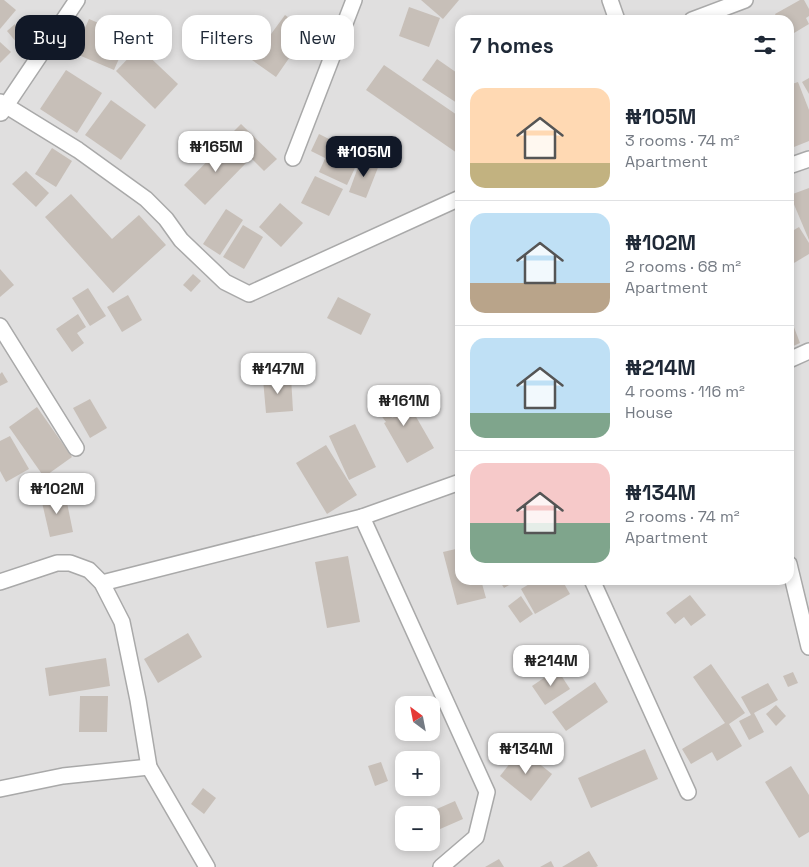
<!DOCTYPE html>
<meta charset="utf-8">
<style>
:root{--surface:#fff;--page:#f6f6f7;--text:#1f2937;--muted:#747a83;--line:#e0e1e3;--accent:#111827}
body{margin:0;font-family:"Space Grotesk",sans-serif;background:var(--page);color:var(--text);height:100vh;display:flex;flex-direction:column;font-size:19px;white-space:nowrap}
*{box-sizing:border-box;margin:0}
p{font-size:16px;color:var(--muted)}
.icon{flex:none;width:28px;height:28px;fill:none;stroke:currentColor;stroke-width:2;stroke-linecap:round;stroke-linejoin:round}
.map{position:relative;flex:1;overflow:hidden}
.details{position:absolute;left:455px;top:15px;width:339px;height:570px;display:flex;flex-direction:column;background:var(--surface);border-radius:15px;box-shadow:0 2px 8px #0003}
.details>*{flex:none}
.guide{position:absolute;left:15px;top:15px;width:365px;height:45px;display:flex;gap:10px}
.needle{width:32px;rotate:328deg}
.tools{position:absolute;left:395px;top:696px;display:grid;gap:10px}
.tools a{display:grid;place-items:center;width:45px;height:45px;border-radius:10px;background:var(--surface);box-shadow:0 2px 8px #0003;font-size:25px}
.price{position:absolute;translate:-50% -42px;padding:0 11px;border-radius:10px;background:#fff;color:#222;font-size:16px;line-height:32px;filter:drop-shadow(0 1px 2px #0008)}
.price::after{content:'';position:absolute;left:50%;top:30px;width:15px;height:11px;margin-left:-8px;background:inherit;clip-path:polygon(0 0,100% 0,50% 100%)}
.price.on{background:var(--accent);color:#fff}
ul{padding:0;list-style:none}
li{display:flex;align-items:center;gap:15px;height:125px;padding:0 15px}
li+li{border-top:1px solid var(--line)}
li span{display:grid;place-items:center;flex:none;width:140px;height:100px;border-radius:15px;color:#555}
li>.icon{margin-inline-start:auto}
span .icon{width:60px;height:60px;fill:#fffc;stroke-width:1}
li b{font-size:21px}
h2{display:flex;justify-content:space-between;align-items:center;height:60px;padding:0 15px;font-size:21px}
.pill{padding:0 18px;border-radius:15px;background:var(--surface);box-shadow:0 2px 8px #0003;font-size:18px;line-height:45px}
.pill.on{background:var(--accent);color:#fff}
.map>svg:first-child{display:block}
</style>
<div class="map">
<svg width="809" height="867" viewBox="0 0 809 867">
<rect width="100%" height="100%" fill="#f2efe9"/>
<path fill="#e0dfdf" fill-rule="evenodd" d="M 0,0 L 809,0 L 809,867 L 0,867 ZM 460,20 L 789,20 L 789,580 L 460,580 ZM 404,705 L 431,705 L 431,732 L 404,732 ZM 404,760 L 431,760 L 431,788 L 404,788 ZM 404,815 L 431,815 L 431,842 L 404,842 Z"/>
<g fill="#c7bfb8">
<polygon points="0,0 4,0 16,10 0,29"/>
<polygon points="421,0 459,0 443,19"/>
<polygon points="800,0 804,0 809,9 809,16 806,18 809,24 789,36 789,20 778,20 775,14"/>
<polygon points="409,7 440,18 429,47 399,36"/>
<polygon points="285,15 318,39 304,58 294,51 276,77 252,60"/>
<polygon points="89,19 129,36 114,70 74,53"/>
<polygon points="15,24 25,36 17,43 7,31"/>
<polygon points="0,42 11,52 0,63"/>
<polygon points="139,47 178,84 155,109 116,71"/>
<polygon points="437,59 460,75 460,105 422,80"/>
<polygon points="384,65 460,117 460,149 457,153 366,90"/>
<polygon points="66,70 102,93 77,133 40,109"/>
<polygon points="809,78 809,94 802,82"/>
<polygon points="798,82 809,110 809,141 794,147 789,134 789,85"/>
<polygon points="111,100 146,125 121,160 85,135"/>
<polygon points="241,124 277,159 264,171 229,136"/>
<polygon points="319,134 361,155 347,185 319,172 328,152 325,158 311,151"/>
<polygon points="227,141 248,161 205,205 184,185"/>
<polygon points="52,148 72,161 56,187 35,174"/>
<polygon points="361,159 379,165 366,198 349,192"/>
<polygon points="26,171 49,193 36,207 12,184"/>
<polygon points="315,176 343,189 329,216 301,203"/>
<polygon points="809,188 809,240 790,195"/>
<polygon points="71,194 112,239 139,215 166,245 113,293 45,217"/>
<polygon points="280,203 303,223 281,247 259,227"/>
<polygon points="226,209 243,220 220,255 203,244"/>
<polygon points="243,225 263,237 244,269 223,257"/>
<polygon points="799,227 809,243 809,254 789,266 789,233"/>
<polygon points="0,269 14,285 0,297"/>
<polygon points="193,274 201,281 191,292 183,285"/>
<polygon points="88,288 106,316 90,326 72,298"/>
<polygon points="128,295 142,320 122,332 107,307"/>
<polygon points="338,297 371,314 361,335 327,318"/>
<polygon points="78,314 86,327 77,333 84,343 72,352 56,329"/>
<polygon points="789,314 800,343 789,348"/>
<polygon points="2,372 8,382 0,386 0,374"/>
<polygon points="291,377 293,411 266,413 263,379"/>
<polygon points="398,389 410,405 390,419 411,408 434,448 407,463 384,423 386,422 374,406"/>
<polygon points="90,399 107,428 90,438 73,408"/>
<polygon points="37,407 72,457 44,477 9,427"/>
<polygon points="355,424 376,467 349,480 329,436"/>
<polygon points="10,436 29,469 6,482 0,471 0,441"/>
<polygon points="326,445 357,495 327,514 296,463"/>
<polygon points="65,493 73,532 50,537 41,498"/>
<polygon points="460,548 460,580 481,580 486,598 457,605 443,552"/>
<polygon points="348,556 360,622 327,628 315,562"/>
<polygon points="499,580 518,580 504,588"/>
<polygon points="536,580 562,580 570,594 535,614 521,589"/>
<polygon points="690,595 706,615 691,626 684,617 675,624 666,613"/>
<polygon points="521,596 533,614 520,623 508,606"/>
<polygon points="188,633 202,657 158,683 144,659"/>
<polygon points="106,658 110,686 49,696 45,668"/>
<polygon points="711,664 745,713 729,724 742,746 717,761 712,752 691,764 682,749 725,723 693,677"/>
<polygon points="557,669 570,689 545,705 532,686"/>
<polygon points="793,672 798,683 788,687 783,676"/>
<polygon points="595,682 608,702 566,731 552,712"/>
<polygon points="768,683 778,700 754,713 764,732 749,740 739,721 751,715 741,697"/>
<polygon points="80,696 108,696 107,732 79,732"/>
<polygon points="776,705 786,716 776,726 766,714"/>
<polygon points="521,749 552,774 531,801 500,776"/>
<polygon points="645,749 658,779 591,808 578,778"/>
<polygon points="399,755 409,760 404,760 404,768 395,764"/>
<polygon points="381,762 388,781 375,786 368,766"/>
<polygon points="791,766 809,795 809,832 799,838 765,782"/>
<polygon points="203,788 216,798 204,814 191,804"/>
<polygon points="455,801 463,819 431,833 431,815 423,815"/>
<polygon points="589,851 598,866 596,867 562,867"/>
<polygon points="499,859 504,867 485,867"/>
<polygon points="551,861 554,867 540,867"/>
</g>
<g fill="none" stroke-linecap="round" stroke-linejoin="round">
<g stroke="#a9a9a9" stroke-width="18">
<g id="street">
<polyline points="610,0 617,20"/>
<polyline points="692,20 745,0"/>
<polyline points="0,102 78,150 146,199 166,219 181,240 225,282 249,294 460,198"/>
<polyline points="1,113 77,0"/>
<polyline points="293,158 354,0"/>
<polyline points="789,166 809,159"/>
<polyline points="0,326 76,448"/>
<polyline points="789,360 809,351"/>
<polyline points="362,517 487,792 476,837 441,867"/>
<polyline points="789,564 809,647"/>
<polyline points="592,580 688,792"/>
<polyline points="0,582 57,563 70,563 89,570 102,583 122,622 138,700 149,767 207,867"/>
<polyline points="102,583 362,517 460,482"/>
<polyline points="0,789 63,776 149,767"/>
</g>
</g>
<use href="#street" stroke="#fff" stroke-width="15"/>
</g>
</svg>
<div class="tools">
<a><svg class="needle" viewBox="-14 -14 28 28"><path d="M0-13l5 13h-10z" fill="#e53935"/><path d="M0 13l5-13h-10z" fill="#747a83"/></svg></a>
<a>+</a>
<a>−</a>
</div>
<b class="price" style="left:216px;top:173px">₦165M</b>
<b class="price on" style="left:364px;top:178px">₦105M</b>
<b class="price" style="left:278px;top:395px">₦147M</b>
<b class="price" style="left:404px;top:427px">₦161M</b>
<b class="price" style="left:57px;top:515px">₦102M</b>
<b class="price" style="left:551px;top:687px">₦214M</b>
<b class="price" style="left:526px;top:775px">₦134M</b>
<div class="guide">
<a class="pill on">Buy</a>
<a class="pill">Rent</a>
<a class="pill">Filters</a>
<a class="pill">New</a>
</div>
<section class="details">
<h2>7 homes<svg class="icon" aria-label="filters" viewBox="0 0 24 24"><path d="M4 7h16M4 17h16"/><circle cx="9" cy="7" r="2"/><circle cx="15" cy="17" r="2"/></svg></h2>
<ul>
<li><span style="background:linear-gradient(#ffd9b3 75%,#c2b280 0)"><svg class="icon" aria-label="home" viewBox="0 0 24 24"><path d="M3 11l9-7 9 7M6 9v11h12V9"/></svg></span><div><b>₦105M</b><p>3 rooms · 74 m²</p><p>Apartment</p></div></li>
<li><span style="background:linear-gradient(#bfe0f5 70%,#b9a48a 0)"><svg class="icon" aria-label="home" viewBox="0 0 24 24"><path d="M3 11l9-7 9 7M6 9v11h12V9"/></svg></span><div><b>₦102M</b><p>2 rooms · 68 m²</p><p>Apartment</p></div></li>
<li><span style="background:linear-gradient(#bfe0f5 75%,#7fa58c 0)"><svg class="icon" aria-label="home" viewBox="0 0 24 24"><path d="M3 11l9-7 9 7M6 9v11h12V9"/></svg></span><div><b>₦214M</b><p>4 rooms · 116 m²</p><p>House</p></div></li>
<li><span style="background:linear-gradient(#f6c9c9 60%,#7fa58c 0)"><svg class="icon" aria-label="home" viewBox="0 0 24 24"><path d="M3 11l9-7 9 7M6 9v11h12V9"/></svg></span><div><b>₦134M</b><p>2 rooms · 74 m²</p><p>Apartment</p></div></li>
</ul>
</section>
</div>
